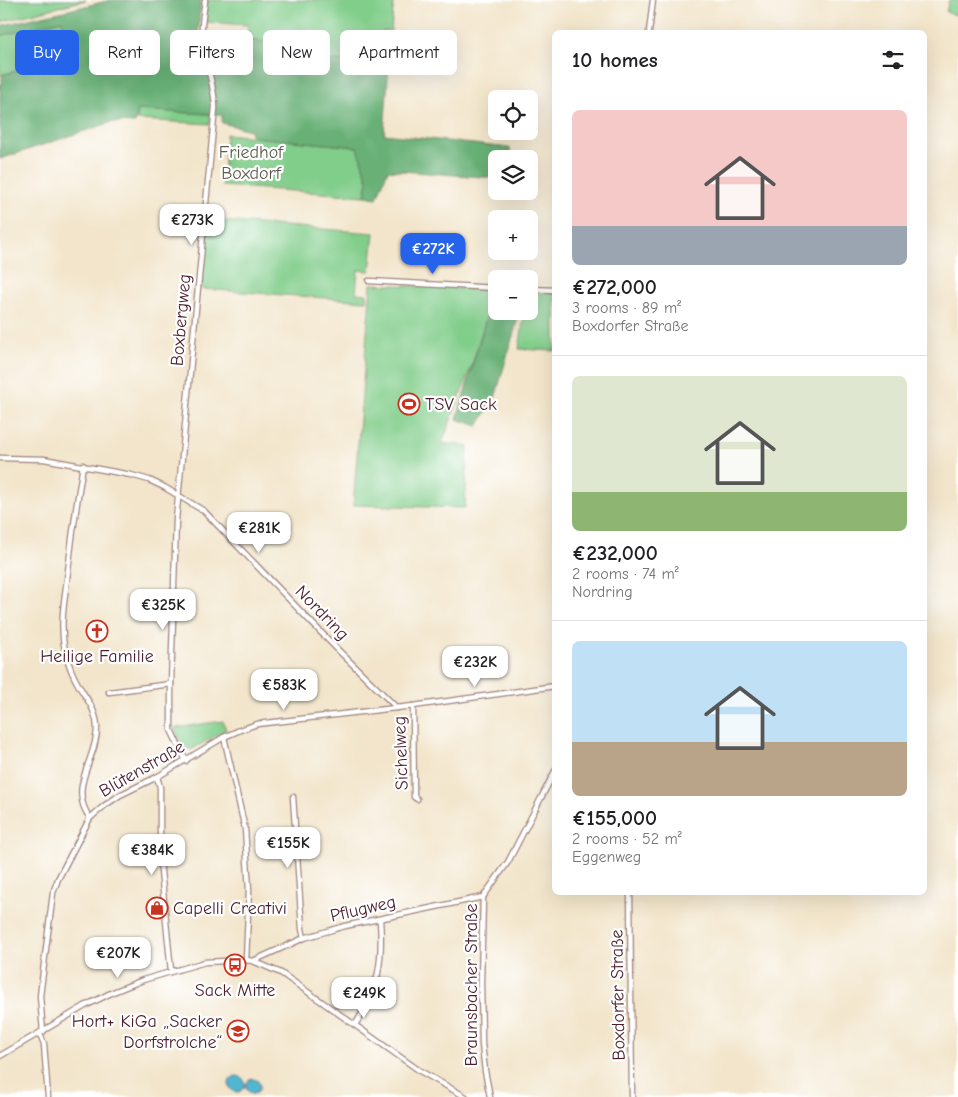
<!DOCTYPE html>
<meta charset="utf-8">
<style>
:root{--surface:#fff;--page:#f6f6f6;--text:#202124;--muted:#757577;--line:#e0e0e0;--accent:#2563eb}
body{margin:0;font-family:"Comic Neue",sans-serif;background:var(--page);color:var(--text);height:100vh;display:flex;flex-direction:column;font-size:19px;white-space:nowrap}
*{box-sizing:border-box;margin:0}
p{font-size:16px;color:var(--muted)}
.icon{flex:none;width:28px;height:28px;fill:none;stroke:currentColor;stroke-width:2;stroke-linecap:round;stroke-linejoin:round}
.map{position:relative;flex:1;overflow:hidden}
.side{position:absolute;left:552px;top:30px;width:375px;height:865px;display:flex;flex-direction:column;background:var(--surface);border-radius:8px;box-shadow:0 5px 20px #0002}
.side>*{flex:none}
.banner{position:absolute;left:15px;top:30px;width:462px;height:45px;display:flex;gap:10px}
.buttons{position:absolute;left:488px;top:90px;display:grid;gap:10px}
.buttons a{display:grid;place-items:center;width:50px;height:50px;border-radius:8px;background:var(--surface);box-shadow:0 5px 20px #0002;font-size:25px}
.price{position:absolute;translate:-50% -42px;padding:0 11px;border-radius:10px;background:#fff;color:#222;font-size:16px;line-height:32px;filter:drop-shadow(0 1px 2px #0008)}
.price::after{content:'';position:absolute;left:50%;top:30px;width:15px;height:11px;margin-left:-8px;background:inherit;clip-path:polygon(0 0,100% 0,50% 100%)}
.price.selected{background:var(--accent);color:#fff}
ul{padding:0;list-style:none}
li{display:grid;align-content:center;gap:10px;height:265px;padding:0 20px}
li+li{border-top:1px solid var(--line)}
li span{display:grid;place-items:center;height:155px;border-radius:8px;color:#555}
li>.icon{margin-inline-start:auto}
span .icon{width:90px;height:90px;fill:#fffc;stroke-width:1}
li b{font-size:21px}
h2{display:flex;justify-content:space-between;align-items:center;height:60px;padding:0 20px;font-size:21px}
.pill{padding:0 18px;border-radius:8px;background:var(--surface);box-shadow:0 5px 20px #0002;font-size:18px;line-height:45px}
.pill.selected{background:var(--accent);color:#fff}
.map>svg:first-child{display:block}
</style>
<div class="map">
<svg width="958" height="1097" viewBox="0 0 958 1097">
<rect width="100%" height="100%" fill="#fff"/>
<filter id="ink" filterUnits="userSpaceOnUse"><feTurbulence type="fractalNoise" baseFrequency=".02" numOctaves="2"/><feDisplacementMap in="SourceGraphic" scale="10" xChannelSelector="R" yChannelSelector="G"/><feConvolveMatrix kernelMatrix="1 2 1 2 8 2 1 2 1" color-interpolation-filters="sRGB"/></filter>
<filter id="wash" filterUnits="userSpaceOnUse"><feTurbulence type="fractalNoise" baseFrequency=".0096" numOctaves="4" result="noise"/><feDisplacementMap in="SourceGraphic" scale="20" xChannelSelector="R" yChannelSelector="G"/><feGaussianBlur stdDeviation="1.12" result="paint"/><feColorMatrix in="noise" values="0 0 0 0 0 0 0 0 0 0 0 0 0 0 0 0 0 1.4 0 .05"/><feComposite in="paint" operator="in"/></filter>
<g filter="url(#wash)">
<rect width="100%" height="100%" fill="#f2e5cb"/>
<g fill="#81cd8a" stroke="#66765a">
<polygon points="0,0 86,0 0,22"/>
<polygon points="207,0 394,0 391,31 383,31 379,63 305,60 306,45 247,40 248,25 205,22"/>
<polygon points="949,0 958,0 958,16 946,12"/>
<polygon points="62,20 71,56 0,75 0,36"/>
<polygon points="138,110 211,114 210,124 137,120"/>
<polygon points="226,134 357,147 368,181 365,196 222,186"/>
<polygon points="208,220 374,233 370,271 358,270 356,293 367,294 367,301 201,289"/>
<polygon points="371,284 496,290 494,291 472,365 442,443 468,446 465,508 353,505"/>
<polygon points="529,292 555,293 555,351 519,349 525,311 529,311"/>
<polygon points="223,721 226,730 191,750 182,745 174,728"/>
</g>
<g fill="#68b076" stroke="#596850">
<polygon points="111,0 201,0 198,35 267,42 287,53 305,60 389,64 384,134 510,148 510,159 496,159 496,178 388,170 377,198 365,196 368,181 357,147 252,137 250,130 222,123 222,115 138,110 135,123 112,122 0,159 0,85 2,84 2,75 71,56 62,20 0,36 0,26"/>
<polygon points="494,291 496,291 496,311 520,311 495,398 478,426 457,419"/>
</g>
<g fill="#51b6d0" stroke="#4e6a7e">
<circle cx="237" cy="1084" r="8"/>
<circle cx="253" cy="1086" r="7"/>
</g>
</g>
<g filter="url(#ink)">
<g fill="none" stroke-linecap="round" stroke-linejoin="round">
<g stroke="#9e827b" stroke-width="7">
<g id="minor">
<polyline points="649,32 653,0"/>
<polyline points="369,281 496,288"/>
<polyline points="529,289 555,290"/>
<polyline points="0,458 44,459 131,475 149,480 164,487 204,511 337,649 397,708"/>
<path d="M 83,465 C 77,501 72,536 68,571 C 65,598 59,624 65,651 C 68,663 73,676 79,686 C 87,700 97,711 97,728 C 97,760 67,787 90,818"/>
<polyline points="109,692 171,684"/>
<polyline points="413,706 414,797 417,799"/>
<polyline points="224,737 245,829 249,890 246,960"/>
<path d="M 186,761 L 171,730 L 171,684 L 176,520 L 215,108 C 215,83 203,60 202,35 C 201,24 204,11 205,0"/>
<polyline points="157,777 160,787 160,861 171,971"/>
<polyline points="293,797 302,929 304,938"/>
<polyline points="630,892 632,1097"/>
<polyline points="253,961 304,938 345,926 483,897"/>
<path d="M 355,1025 C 379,989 383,962 380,920"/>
<polyline points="43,1032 40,996 53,893 58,879 90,818 104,806 120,795 157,777 224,737 240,730 257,724 413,706 555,686"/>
<polyline points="40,1034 44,1044 48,1097"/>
<polyline points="0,1056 85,1006 113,992 143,980 205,962 246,960 253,961 281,973 420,1071 466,1097"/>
<polyline points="490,1097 485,1071 482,1044 481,981 483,897 508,862 555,771"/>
</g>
</g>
<use href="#minor" stroke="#fff" stroke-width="4.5"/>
</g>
</g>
<defs>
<g id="stadium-ring" transform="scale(1.125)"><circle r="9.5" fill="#fff" stroke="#c8321e" stroke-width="1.5"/><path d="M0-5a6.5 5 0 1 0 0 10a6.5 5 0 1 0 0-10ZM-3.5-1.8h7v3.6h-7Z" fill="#c8321e"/></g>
<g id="church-ring" transform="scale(1.125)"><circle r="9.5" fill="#fff" stroke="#c8321e" stroke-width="1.5"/><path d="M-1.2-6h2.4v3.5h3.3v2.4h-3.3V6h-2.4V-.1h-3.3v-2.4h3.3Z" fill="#c8321e"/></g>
<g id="shop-ring" transform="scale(1.125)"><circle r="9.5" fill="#fff" stroke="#c8321e" stroke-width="1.5"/><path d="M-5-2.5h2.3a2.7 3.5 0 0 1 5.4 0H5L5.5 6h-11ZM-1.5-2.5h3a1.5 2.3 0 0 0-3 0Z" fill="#c8321e"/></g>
<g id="bus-ring" transform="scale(1.125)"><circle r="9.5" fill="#fff" stroke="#c8321e" stroke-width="1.5"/><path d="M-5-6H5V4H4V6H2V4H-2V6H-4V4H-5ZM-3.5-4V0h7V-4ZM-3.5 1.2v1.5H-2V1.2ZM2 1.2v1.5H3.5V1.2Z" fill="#c8321e"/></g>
<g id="school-ring" transform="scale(1.125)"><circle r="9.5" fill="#fff" stroke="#c8321e" stroke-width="1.5"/><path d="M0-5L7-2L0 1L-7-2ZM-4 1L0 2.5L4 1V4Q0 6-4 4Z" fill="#c8321e"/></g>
</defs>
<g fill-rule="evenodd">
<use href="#stadium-ring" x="409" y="404"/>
<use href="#church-ring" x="97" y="631"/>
<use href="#shop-ring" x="157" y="908"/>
<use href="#bus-ring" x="235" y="965"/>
<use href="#school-ring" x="238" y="1031"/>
</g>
<g text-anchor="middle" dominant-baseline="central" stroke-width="4.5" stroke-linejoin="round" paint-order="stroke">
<g font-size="18" fill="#5d5c4c" stroke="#fff">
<text x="251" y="152">Friedhof<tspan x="251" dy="21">Boxdorf</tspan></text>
</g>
<g font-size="18" fill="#4a1f2b" stroke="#fff">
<text transform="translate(181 320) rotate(-85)">Boxbergweg</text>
<text transform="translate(322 613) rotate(46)">Nordring</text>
<text transform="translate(401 753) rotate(-92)">Sichelweg</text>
<text transform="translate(142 769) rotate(-30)">Blütenstraße</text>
<text transform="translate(363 909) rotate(-13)">Pflugweg</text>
<text transform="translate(471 985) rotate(-90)">Braunsbacher Straße</text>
<text transform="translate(618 995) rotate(-91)">Boxdorfer Straße</text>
</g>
<g font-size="18" fill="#4a1f2b" stroke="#fff" text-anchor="start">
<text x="425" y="404">TSV Sack</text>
<text x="97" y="656" text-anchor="middle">Heilige Familie</text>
<text x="173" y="908">Capelli Creativi</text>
<text x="235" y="990" text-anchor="middle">Sack Mitte</text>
<text x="222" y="1021" text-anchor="end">Hort+ KiGa „Sacker<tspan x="222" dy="21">Dorfstrolche“</tspan></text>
</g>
</g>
</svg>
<div class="buttons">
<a><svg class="icon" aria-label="locate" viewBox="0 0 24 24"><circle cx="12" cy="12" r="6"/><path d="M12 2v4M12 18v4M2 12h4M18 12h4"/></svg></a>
<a><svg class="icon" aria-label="layers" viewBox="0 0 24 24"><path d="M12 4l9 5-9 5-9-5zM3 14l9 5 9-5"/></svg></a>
<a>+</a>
<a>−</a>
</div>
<b class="price" style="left:192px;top:246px">€273K</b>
<b class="price selected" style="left:433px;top:275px">€272K</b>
<b class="price" style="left:259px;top:554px">€281K</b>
<b class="price" style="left:163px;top:631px">€325K</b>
<b class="price" style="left:475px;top:688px">€232K</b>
<b class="price" style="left:284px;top:711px">€583K</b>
<b class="price" style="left:288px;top:869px">€155K</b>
<b class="price" style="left:152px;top:876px">€384K</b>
<b class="price" style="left:118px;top:979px">€207K</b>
<b class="price" style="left:364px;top:1019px">€249K</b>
<div class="banner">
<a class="pill selected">Buy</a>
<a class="pill">Rent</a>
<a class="pill">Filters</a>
<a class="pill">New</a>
<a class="pill">Apartment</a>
</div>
<section class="side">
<h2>10 homes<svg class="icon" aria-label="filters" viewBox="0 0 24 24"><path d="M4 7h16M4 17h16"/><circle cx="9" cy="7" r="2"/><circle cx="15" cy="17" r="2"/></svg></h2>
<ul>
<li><span style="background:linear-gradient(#f6c9c9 75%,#9aa5b1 0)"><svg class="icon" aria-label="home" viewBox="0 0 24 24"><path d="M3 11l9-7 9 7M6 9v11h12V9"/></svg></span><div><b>€272,000</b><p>3 rooms · 89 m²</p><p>Boxdorfer Straße</p></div></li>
<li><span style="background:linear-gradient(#dfe7d0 75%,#8fb573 0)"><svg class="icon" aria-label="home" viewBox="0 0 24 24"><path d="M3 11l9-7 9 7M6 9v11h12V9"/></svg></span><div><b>€232,000</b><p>2 rooms · 74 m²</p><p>Nordring</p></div></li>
<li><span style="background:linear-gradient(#bfe0f5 65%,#b9a48a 0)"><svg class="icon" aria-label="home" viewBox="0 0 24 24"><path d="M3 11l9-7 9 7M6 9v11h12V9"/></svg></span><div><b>€155,000</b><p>2 rooms · 52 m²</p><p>Eggenweg</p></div></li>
</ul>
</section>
</div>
